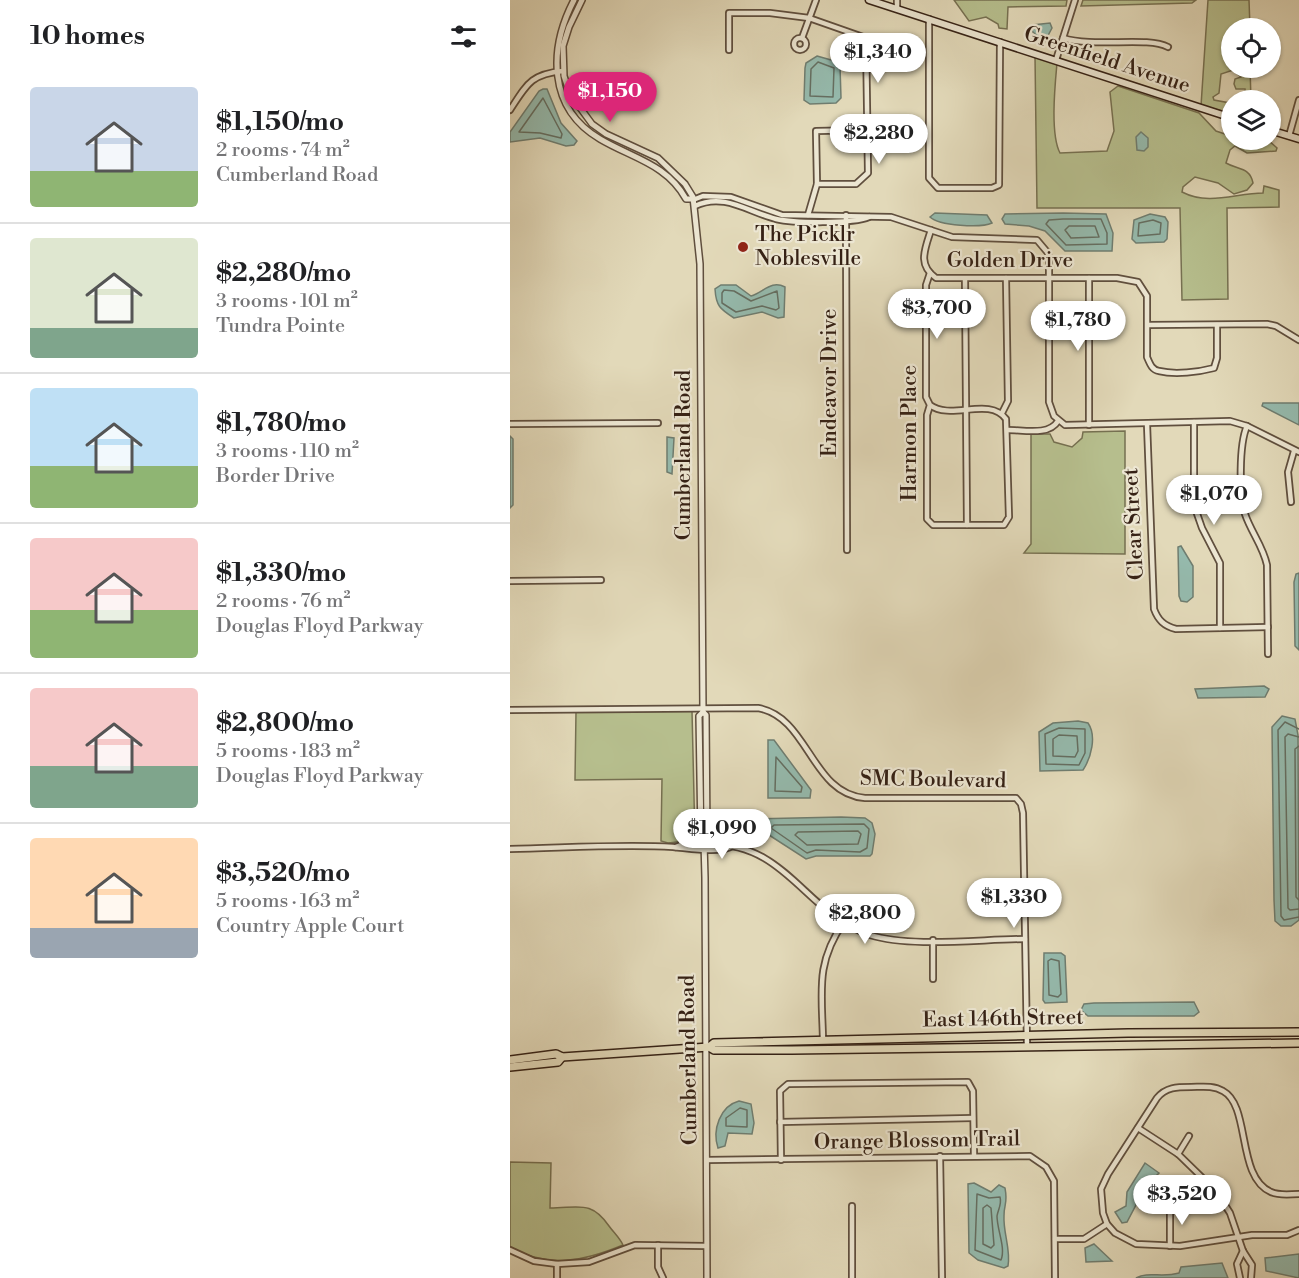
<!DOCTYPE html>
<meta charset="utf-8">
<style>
:root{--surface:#fff;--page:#f6f6f6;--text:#202124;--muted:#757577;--line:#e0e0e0;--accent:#db2777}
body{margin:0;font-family:"Libre Bodoni",serif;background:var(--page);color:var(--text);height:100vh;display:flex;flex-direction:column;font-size:22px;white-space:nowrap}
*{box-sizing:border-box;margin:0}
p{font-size:20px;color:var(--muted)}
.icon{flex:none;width:33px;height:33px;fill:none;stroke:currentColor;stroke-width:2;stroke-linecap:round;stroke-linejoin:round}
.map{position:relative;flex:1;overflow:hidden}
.sheet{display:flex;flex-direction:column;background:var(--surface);width:510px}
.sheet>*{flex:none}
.fabs{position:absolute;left:711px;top:18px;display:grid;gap:12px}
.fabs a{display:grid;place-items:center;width:60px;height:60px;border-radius:50%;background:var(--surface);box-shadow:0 2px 4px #0004;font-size:30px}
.price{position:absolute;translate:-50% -51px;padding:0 14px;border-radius:21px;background:#fff;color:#222;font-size:20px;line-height:39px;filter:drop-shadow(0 2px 3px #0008)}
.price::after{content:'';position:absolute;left:50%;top:36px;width:18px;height:14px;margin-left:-9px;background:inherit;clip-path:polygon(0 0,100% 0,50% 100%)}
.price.active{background:var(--accent);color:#fff}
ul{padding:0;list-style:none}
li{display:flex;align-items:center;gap:18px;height:150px;padding:0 30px}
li+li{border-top:2px solid var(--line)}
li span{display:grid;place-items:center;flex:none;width:168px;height:120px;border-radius:6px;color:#555}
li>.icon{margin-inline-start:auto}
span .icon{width:72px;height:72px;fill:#fffc;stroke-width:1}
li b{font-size:26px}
h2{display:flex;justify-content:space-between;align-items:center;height:72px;padding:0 30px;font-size:26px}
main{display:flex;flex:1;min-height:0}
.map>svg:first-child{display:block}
</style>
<main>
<section class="sheet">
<h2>10 homes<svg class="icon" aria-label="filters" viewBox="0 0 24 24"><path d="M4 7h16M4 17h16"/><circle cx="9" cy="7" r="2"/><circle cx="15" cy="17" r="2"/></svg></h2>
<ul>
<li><span style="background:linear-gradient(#c9d6e8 70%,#8fb573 0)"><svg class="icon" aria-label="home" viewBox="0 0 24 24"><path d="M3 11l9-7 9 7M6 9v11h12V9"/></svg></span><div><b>$1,150/mo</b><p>2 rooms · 74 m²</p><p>Cumberland Road</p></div></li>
<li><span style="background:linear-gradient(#dfe7d0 75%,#7fa58c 0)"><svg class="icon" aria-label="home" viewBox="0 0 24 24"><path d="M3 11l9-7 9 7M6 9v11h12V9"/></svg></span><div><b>$2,280/mo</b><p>3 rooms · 101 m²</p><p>Tundra Pointe</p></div></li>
<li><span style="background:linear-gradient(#bfe0f5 65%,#8fb573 0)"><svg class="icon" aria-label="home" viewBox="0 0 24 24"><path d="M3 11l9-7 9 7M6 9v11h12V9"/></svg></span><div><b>$1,780/mo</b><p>3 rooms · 110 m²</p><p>Border Drive</p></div></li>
<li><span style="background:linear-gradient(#f6c9c9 60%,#8fb573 0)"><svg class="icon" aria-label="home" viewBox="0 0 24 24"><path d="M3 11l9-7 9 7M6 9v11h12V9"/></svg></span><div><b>$1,330/mo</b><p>2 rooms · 76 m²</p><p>Douglas Floyd Parkway</p></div></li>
<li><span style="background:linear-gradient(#f6c9c9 65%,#7fa58c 0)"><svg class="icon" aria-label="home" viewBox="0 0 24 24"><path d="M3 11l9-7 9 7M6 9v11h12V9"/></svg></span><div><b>$2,800/mo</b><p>5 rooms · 183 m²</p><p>Douglas Floyd Parkway</p></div></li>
<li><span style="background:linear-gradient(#ffd9b3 75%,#9aa5b1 0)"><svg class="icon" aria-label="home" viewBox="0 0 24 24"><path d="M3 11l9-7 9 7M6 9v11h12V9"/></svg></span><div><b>$3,520/mo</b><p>5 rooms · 163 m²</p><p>Country Apple Court</p></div></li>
</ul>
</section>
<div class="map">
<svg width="789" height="1278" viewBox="0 0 789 1278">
<rect width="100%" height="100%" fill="#e2d9b9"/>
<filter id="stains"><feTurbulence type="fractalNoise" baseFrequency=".00333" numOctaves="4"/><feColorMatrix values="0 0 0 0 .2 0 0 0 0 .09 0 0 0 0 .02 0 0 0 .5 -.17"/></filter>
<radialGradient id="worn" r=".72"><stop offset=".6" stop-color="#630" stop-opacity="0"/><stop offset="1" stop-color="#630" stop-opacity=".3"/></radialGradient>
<g fill="#b6be8d" stroke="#767051" stroke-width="1.5">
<polygon points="444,0 557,0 556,6 498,7 497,29 489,28 488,24 476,17 459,21"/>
<polygon points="573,0 686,0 682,3 571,6"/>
<polygon points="698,0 739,0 740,28 722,28 722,68 740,68 741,100 736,100 735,89 726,89 724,84 725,79 731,77 723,70 711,74 709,93 703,97 704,100 720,103 721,113 691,106"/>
<path d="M 525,56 L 547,63 C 545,85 540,134 550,153 L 597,151 L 604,131 L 600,92 L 608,86 L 689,113 L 706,131 L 721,136 L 722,140 L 758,140 L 767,148 L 766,151 L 737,153 L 725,146 L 720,150 L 716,163 C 728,170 740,167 743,183 L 737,190 L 724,194 L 708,183 L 685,177 L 673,187 L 672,192 C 699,206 726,193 753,193 L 754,186 L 769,190 L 769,207 L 717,208 L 718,299 L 672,300 L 670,208 L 527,208 Z"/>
<polygon points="615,431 615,554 514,553 521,544 521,434 540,434 544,442 562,447 572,438 573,432"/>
<polygon points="182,711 185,840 158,843 151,841 152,779 65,780 66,712"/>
<path d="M 0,1162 L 41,1163 L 40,1208 C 69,1208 81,1200 99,1226 C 104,1233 109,1237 113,1245 C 75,1261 37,1269 0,1247 Z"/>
</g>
<g fill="#95baad" stroke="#6f7d70" stroke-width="1.5">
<polygon points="540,23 542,28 534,43 519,28 522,25"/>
<polygon points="307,56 328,62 330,66 331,98 326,103 300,104 294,100 295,68 296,63"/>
<polygon points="33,89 37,89 51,123 67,141 64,145 56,146 30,138 0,142 0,132 29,91"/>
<polygon points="631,132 638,138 638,147 634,151 627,150 626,137"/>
<path d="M 425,213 L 477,215 L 482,223 C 471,228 429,226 420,217 Z"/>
<polygon points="553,213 596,214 603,233 602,251 555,251 535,231 519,226 495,224 492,219 495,214"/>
<polygon points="640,214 655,217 658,222 657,239 654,242 626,243 622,239 624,220"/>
<path d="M 211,285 L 226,285 L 241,296 C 254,292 261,280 275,287 L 274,317 L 268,318 L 252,312 L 224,318 C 210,309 206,306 205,289 Z"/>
<polygon points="753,403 789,403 789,425 752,406"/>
<polygon points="0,436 3,439 3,505 0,508"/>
<polygon points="157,437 164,438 162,474 157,472"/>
<polygon points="671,546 683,566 683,597 677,602 671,601 669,596 668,547"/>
<polygon points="789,573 789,650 785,646 784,582 786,574"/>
<polygon points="754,686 759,689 755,697 688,698 685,689"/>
<polygon points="772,716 785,719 788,735 789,920 781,926 771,926 765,921 764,900 762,727"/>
<path d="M 568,721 L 578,723 C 587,736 581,758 573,770 L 530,771 L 529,732 L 543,723 Z"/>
<polygon points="258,740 264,740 301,790 300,798 258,798"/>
<polygon points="331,817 355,818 362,823 365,834 362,854 360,856 306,856 296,859 259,835 237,825 236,821 243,819"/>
<polygon points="534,953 551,953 555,956 557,1002 535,1003 533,1000"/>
<polygon points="684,1002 689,1012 684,1016 578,1016 571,1010 574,1004 584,1003"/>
<path d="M 229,1101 L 241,1104 L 244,1123 L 242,1134 L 218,1133 L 215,1146 L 208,1148 C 202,1130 210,1106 229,1101 Z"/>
<polygon points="635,1163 649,1173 636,1186 617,1222 612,1223 605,1212 616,1206 617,1192"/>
<path d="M 464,1183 L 481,1192 L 489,1185 L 495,1188 C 498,1204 494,1203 494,1216 C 493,1233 501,1249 498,1266 L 494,1268 L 468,1260 L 459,1253 L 458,1184 Z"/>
<polygon points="584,1244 602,1261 576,1262 575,1248"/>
<polygon points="789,1254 789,1278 756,1271 755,1258"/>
<path d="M 712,1263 L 718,1278 L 626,1278 C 639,1271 651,1278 669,1273 L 671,1267 Z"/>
</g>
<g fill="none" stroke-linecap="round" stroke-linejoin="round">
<g stroke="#656e61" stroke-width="1.5">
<polygon points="308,62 324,68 323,97 300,96 301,69"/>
<polygon points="33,98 52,134 51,138 30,133 9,132"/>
<polygon points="553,219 591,219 597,233 597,244 556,245 536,224 539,220"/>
<polygon points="643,220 651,223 650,234 628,236 629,223"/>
<polygon points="559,226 585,226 589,237 561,238 555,230"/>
<polygon points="214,290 224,291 241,301 267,291 269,308 266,310 252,306 226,312 212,303 212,293"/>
<polygon points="549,728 575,729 575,753 569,765 536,764 535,734"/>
<polyline points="789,729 775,722 768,730 771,916 774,920 789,917"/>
<polygon points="549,735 567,736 568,751 565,757 543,756 543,739"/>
<polyline points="789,737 778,734 775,737 778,908 780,910 789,909"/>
<polyline points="789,746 785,749 786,897 789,900"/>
<polygon points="266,757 292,787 291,792 265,791"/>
<polygon points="354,824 359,829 357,848 350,852 306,850 297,853 261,828 264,825"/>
<polygon points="348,831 351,834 348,844 297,845 285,835 288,832"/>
<polygon points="541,959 549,961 551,994 548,997 539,995 538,961"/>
<polygon points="230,1108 237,1110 237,1127 216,1126 216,1118"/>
<path d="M 467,1194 L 479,1198 L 490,1197 C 492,1205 488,1209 487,1216 C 487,1230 496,1248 491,1260 L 465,1250 Z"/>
<polygon points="477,1205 481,1208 484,1245 481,1248 473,1244 473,1208"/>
</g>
<g stroke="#604f3e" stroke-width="8">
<g id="minor">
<polyline points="387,9 387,0"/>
<polyline points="419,19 419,178 428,188 482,188 489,185 490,42"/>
<circle cx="290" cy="44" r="6"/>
<polyline points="292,38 306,0"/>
<path d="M 553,38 C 584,48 637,36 658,47"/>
<polyline points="219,50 219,13 260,13 299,18 356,38 358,173 346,184 307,184 298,215"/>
<polyline points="546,60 565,0"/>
<path d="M 0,110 C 17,84 21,74 53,71"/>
<polyline points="779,136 789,100"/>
<polyline points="307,184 306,131 357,130"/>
<polyline points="183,200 193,196 221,197 272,215 381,217 442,237 527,240 538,253 539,260 539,402 544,416 555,425 720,421 737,426 789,452"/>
<path d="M 185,206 C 214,192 238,212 266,219 C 283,223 343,224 359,217"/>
<polyline points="336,215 337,550"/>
<path d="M 421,230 C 415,249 407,265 426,278 L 607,278 L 628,282 L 637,296 L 637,357 C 640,364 642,370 649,371 C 665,375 689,372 704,368 L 707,358 L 707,325"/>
<path d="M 420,273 L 416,285 L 416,397 L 420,405 L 417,415 L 417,519 L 423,525 L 494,525 L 499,517 L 496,419 C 479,396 441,421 420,405"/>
<polyline points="579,278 579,425"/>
<polyline points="455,279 457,525"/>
<polyline points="638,325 757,324 766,326 789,340"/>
<polyline points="492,413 498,401 496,278"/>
<polyline points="684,422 684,505 692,528 710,563 710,628"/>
<polyline points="0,424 148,423"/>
<path d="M 637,424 L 644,609 C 648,620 654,626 666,629 L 758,627"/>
<path d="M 737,426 C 729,444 729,495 735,514 C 741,532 753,546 757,565 L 758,654"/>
<path d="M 498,430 C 514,430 539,436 548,421"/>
<polyline points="781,502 778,472 784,451"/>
<polyline points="0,581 91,580"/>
<path d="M 0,710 L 248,708 C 299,717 301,794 355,798 L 506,798 L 511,804 L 513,813 L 517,1045"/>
<path d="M 166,847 C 175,842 187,844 198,844 C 278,843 293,912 360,935 C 401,948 471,939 515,939"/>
<path d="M 0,849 C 54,848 109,844 163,847 C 177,848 211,854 222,846"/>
<polyline points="423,940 423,979"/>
<path d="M 313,1040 C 312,992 305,963 334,922"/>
<polyline points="270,1122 463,1118"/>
<polyline points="628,1128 668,1154 706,1191 720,1213 733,1251 742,1265 741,1278"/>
<polyline points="668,1154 679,1136"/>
<polyline points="430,1156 432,1278"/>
<polyline points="197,1160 520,1156 536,1167 544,1181 545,1278"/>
<polyline points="271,1160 270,1091 278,1084 458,1082 463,1091 464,1155"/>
<path d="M 789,1194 C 780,1194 770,1196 761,1192 C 726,1177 741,1106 713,1091 C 703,1085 691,1087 681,1087 C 667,1087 656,1087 647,1098 L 598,1174 L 591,1189 L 593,1213 L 597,1224 L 605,1233 L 626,1244 L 670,1246 L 742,1235 L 777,1235 L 789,1230"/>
<polyline points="342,1206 342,1278"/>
<polyline points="660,1207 660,1246"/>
<polyline points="545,1239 574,1239 597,1224"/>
<polyline points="148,1245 148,1267 153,1278"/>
<polyline points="0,1250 24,1261 47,1264 79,1262 125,1245 196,1246"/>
<polyline points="47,1264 47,1278"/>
<polyline points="730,1278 727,1264 733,1251"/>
</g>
</g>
<g stroke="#604f3e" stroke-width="8">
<g id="tertiary">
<path d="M 64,0 C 39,48 37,108 90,139 C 122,158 157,164 176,199 L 182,199"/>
<polyline points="72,0 59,27 53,46 54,76 60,94 82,124 96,134 148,158 175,184 183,197 190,264 193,712 196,715 197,837 194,842"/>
<polyline points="193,712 189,716 191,837 194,842 195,878 197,1278"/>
</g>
</g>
<g stroke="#352115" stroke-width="9">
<g id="secondary">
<polyline points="359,0 722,118"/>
<polyline points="760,130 789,139"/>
</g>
</g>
<g stroke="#352115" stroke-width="10">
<g id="primary">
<polyline points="199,1047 204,1043 618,1033 789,1032"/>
<polyline points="0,1060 46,1054 52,1057 199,1047 204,1050 282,1050 789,1043"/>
<polyline points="0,1067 48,1062 52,1057"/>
</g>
</g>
<use href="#minor" stroke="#ece6d2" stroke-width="4.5"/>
<use href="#tertiary" stroke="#ece6d2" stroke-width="5"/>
<use href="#secondary" stroke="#ece6d2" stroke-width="6"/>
<use href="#primary" stroke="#e2d9b9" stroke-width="7"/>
</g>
<circle fill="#8f2418" stroke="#ece6d2" stroke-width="2" cx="233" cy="247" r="6"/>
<g text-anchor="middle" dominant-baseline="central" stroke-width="4.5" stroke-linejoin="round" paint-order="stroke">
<g font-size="21" fill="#352115" stroke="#ece6d2">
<text transform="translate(597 60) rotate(18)">Greenfield Avenue</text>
<text x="500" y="261">Golden Drive</text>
<text transform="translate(320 383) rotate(-90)">Endeavor Drive</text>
<text transform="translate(400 433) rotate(-90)">Harmon Place</text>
<text transform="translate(174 455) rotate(-90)">Cumberland Road</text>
<text transform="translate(624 524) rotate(-93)">Clear Street</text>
<text transform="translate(423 780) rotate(1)">SMC Boulevard</text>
<text transform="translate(493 1019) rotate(-1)">East 146th Street</text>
<text transform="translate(179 1060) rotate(-91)">Cumberland Road</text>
<text transform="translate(407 1141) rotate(-1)">Orange Blossom Trail</text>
</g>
<g font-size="21" fill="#352115" stroke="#ece6d2" text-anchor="start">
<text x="245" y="235">The Picklr<tspan x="245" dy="24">Noblesville</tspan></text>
</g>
</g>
<rect width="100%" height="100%" filter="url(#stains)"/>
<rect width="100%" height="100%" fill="url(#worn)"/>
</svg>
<div class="fabs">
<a><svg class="icon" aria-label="locate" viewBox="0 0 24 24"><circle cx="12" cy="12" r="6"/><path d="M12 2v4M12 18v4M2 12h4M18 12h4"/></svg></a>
<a><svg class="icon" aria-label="layers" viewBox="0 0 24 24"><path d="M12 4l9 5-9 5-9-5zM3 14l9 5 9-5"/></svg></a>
</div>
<b class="price" style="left:368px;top:84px">$1,340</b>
<b class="price active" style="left:100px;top:123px">$1,150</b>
<b class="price" style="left:369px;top:165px">$2,280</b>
<b class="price" style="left:427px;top:340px">$3,700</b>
<b class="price" style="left:568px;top:352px">$1,780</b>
<b class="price" style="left:704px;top:526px">$1,070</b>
<b class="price" style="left:212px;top:860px">$1,090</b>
<b class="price" style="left:504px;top:929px">$1,330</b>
<b class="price" style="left:355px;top:945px">$2,800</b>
<b class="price" style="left:672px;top:1226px">$3,520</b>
</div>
</main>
